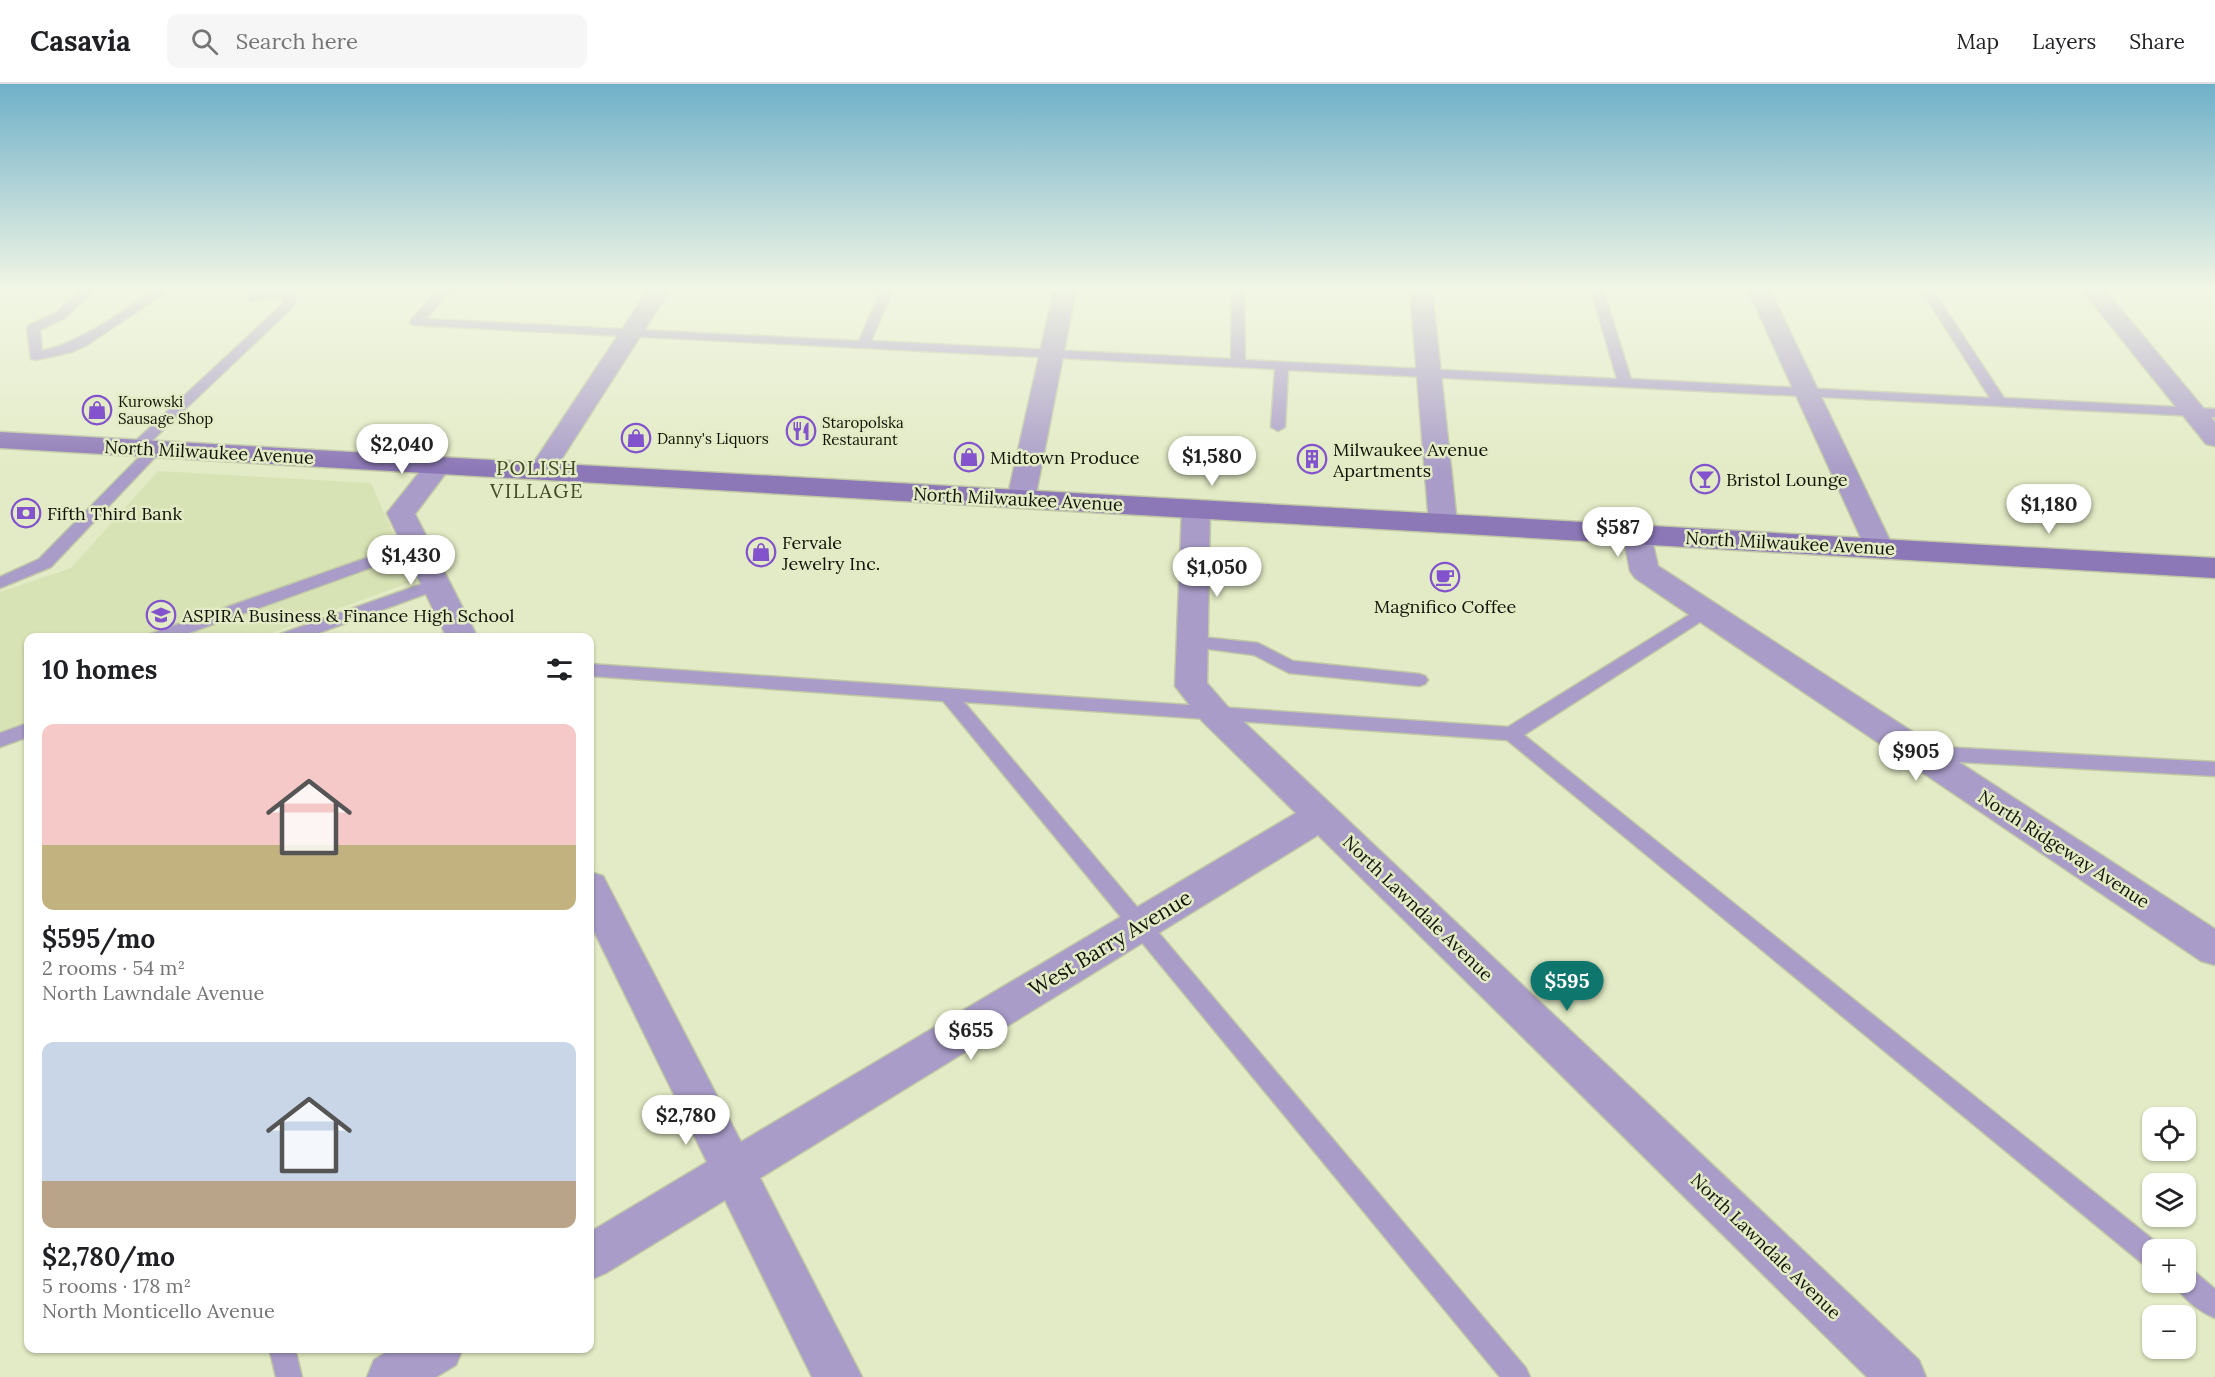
<!DOCTYPE html>
<meta charset="utf-8">
<style>
:root{--surface:#fff;--page:#f6f6f6;--text:#202124;--muted:#757577;--line:#e0e0e0;--accent:#0f766e}
body{margin:0;font-family:Lora,serif;background:var(--page);color:var(--text);height:100vh;display:flex;flex-direction:column;font-size:22px;white-space:nowrap}
*{box-sizing:border-box;margin:0}
p{font-size:20px;color:var(--muted)}
.icon{flex:none;width:33px;height:33px;fill:none;stroke:currentColor;stroke-width:2;stroke-linecap:round;stroke-linejoin:round}
.map{position:relative;flex:1;overflow:hidden}
.panel{position:absolute;left:24px;top:549px;width:570px;height:720px;display:flex;flex-direction:column;background:var(--surface);border-radius:12px;box-shadow:0 2px 4px #0004}
.panel>*{flex:none}
.controls{position:absolute;left:2142px;top:1023px;display:grid;gap:12px}
.controls a{display:grid;place-items:center;width:54px;height:54px;border-radius:12px;background:var(--surface);box-shadow:0 2px 4px #0004;font-size:30px}
.price{position:absolute;translate:-50% -51px;padding:0 14px;border-radius:21px;background:#fff;color:#222;font-size:20px;line-height:39px;filter:drop-shadow(0 2px 3px #0008)}
.price::after{content:'';position:absolute;left:50%;top:36px;width:18px;height:14px;margin-left:-9px;background:inherit;clip-path:polygon(0 0,100% 0,50% 100%)}
.price.selected{background:var(--accent);color:#fff}
ul{padding:0;list-style:none}
li{display:grid;align-content:center;gap:12px;height:318px;padding:0 18px}
li span{display:grid;place-items:center;height:186px;border-radius:12px;color:#555}
li>.icon{margin-inline-start:auto}
span .icon{width:108px;height:108px;fill:#fffc;stroke-width:1}
li b{font-size:26px}
h2{display:flex;justify-content:space-between;align-items:center;height:72px;padding:0 18px;font-size:26px}
header{display:flex;align-items:center;gap:36px;box-sizing:border-box;height:84px;padding:0 30px;background:var(--surface);border-bottom:2px solid var(--line)}
header strong{font-size:28px}
nav{display:flex;gap:33px;margin-inline-start:auto;font-size:21px}
.search{width:420px;height:54px;background:var(--page);display:flex;align-items:center;gap:15px;box-sizing:border-box;padding:0 21px;border-radius:12px;color:var(--muted);font-size:22px}
.map>svg:first-child{display:block}
</style>
<header>
<strong>Casavia</strong>
<div class="search"><svg class="icon" aria-label="search" viewBox="0 0 24 24"><circle cx="10" cy="10" r="6"/><path d="M15 15l6 6"/></svg>Search here</div>
<nav><a>Map</a><a>Layers</a><a>Share</a></nav>
</header>
<div class="map">
<svg width="2215" height="1293" viewBox="0 0 2215 1293">
<rect width="100%" height="100%" fill="#e2ebc5"/>
<polygon fill="#d8e3b5" points="158,387 371,399 414,497 260,553 28,554 28,639 0,649 0,508 71,484"/>
<g fill="none" stroke-linecap="round" stroke-linejoin="round">
<g stroke="#c1c8a6" stroke-width="3">
<g id="lane">
<path d="M 81,206 L 94,206 L 65,234 L 40,246 L 42,267 C 84,257 119,229 155,206 L 169,206 L 87,261 L 72,268 L 36,276 L 31,275 L 27,244 L 29,241 L 57,228 Z"/>
<polygon points="246,206 258,206 259,209 276,206 297,206 294,209 296,220 141,367 131,367 129,364 131,361 284,219 282,212 251,217"/>
<polygon points="439,206 451,206 426,235 859,257 881,206 893,206 871,257 1231,275 1232,206 1244,206 1245,276 1617,295 1591,206 1603,206 1631,295 1990,314 1921,206 1933,206 2004,314 2215,325 2215,333 1288,286 1285,343 1278,347 1271,343 1275,285 412,241 410,238 412,235"/>
<polygon points="155,361 162,365 160,368 51,483 0,504 0,493 39,475 150,362"/>
<polygon points="417,456 423,457 425,461 423,465 175,554 148,554 150,550"/>
<polygon points="436,495 442,496 444,500 442,504 305,554 278,554 280,550"/>
<polygon points="1705,521 1711,523 1713,527 1711,531 1524,651 2161,1162 2162,1166 2152,1166 2152,1183 2143,1180 1507,656 964,618 1526,1284 1530,1293 1500,1293 943,617 590,592 590,580 1508,643"/>
<polygon points="1192,552 1258,559 1293,577 1419,590 1425,592 1428,596 1425,600 1419,602 1289,589 1254,571 1186,562 1184,558 1186,554"/>
<polygon points="28,639 28,653 0,663 0,649"/>
<polygon points="1923,662 2215,678 2215,692 1923,676 1917,674 1914,669 1917,664"/>
<path d="M 2186,1184 L 2195,1188 L 2215,1205 L 2215,1234 C 2200,1228 2180,1213 2174,1198 L 2186,1198 Z"/>
<polygon points="269,1264 295,1264 302,1293 276,1293"/>
</g>
</g>
<g stroke="#c1c8a6" stroke-width="3">
<g id="street">
<polygon points="648,206 670,206 550,393 541,395 532,393 528,387"/>
<polygon points="1054,206 1076,206 1035,415 1031,421 1021,423 1011,421 1007,415"/>
<polygon points="1410,206 1432,206 1457,439 1453,445 1443,448 1433,445 1429,439"/>
<polygon points="1748,206 1770,206 1894,465 1890,472 1880,474 1870,472 1866,465"/>
<polygon points="2082,206 2105,206 2215,338 2215,362 2206,360"/>
<polygon points="439,373 448,375 452,381 415,430 478,554 447,554 387,429 430,375"/>
<polygon points="1196,416 1206,419 1210,425 1207,599 1227,622 1919,1276 1926,1293 1867,1293 1318,751 760,1094 862,1293 812,1293 725,1116 606,1189 590,1196 590,1148 707,1078 590,839 590,788 603,792 741,1058 1296,729 1203,638 1175,602 1182,425 1186,419"/>
<polygon points="1637,442 1647,445 1651,451 1658,482 2215,845 2215,881 2201,877 1635,494 1630,487 1623,451 1627,445"/>
<polygon points="393,1264 463,1264 456,1281 436,1293 367,1293 374,1276"/>
</g>
</g>
<g stroke="#c1c8a6" stroke-width="3">
<polygon id="secondary" points="0,348 2215,474 2215,494 0,364"/>
</g>
<use href="#lane" fill="#a99cc8" fill-rule="evenodd"/>
<use href="#street" fill="#a99cc8" fill-rule="evenodd"/>
<use href="#secondary" fill="#8c77b7" fill-rule="evenodd"/>
</g>
<linearGradient id="sky" x2="0" y2="1"><stop stop-color="#6fb0c9"/><stop offset="0.53" stop-color="#f2f6e5"/><stop offset="1" stop-color="#f2f6e5" stop-opacity="0"/></linearGradient>
<rect width="2215" height="387" fill="url(#sky)"/>
<defs>
<g id="shop-ring" transform="scale(1.5)"><circle r="9.5" fill="#e2ebc5" stroke="#8253cc" stroke-width="1.5"/><path d="M-5-2.5h2.3a2.7 3.5 0 0 1 5.4 0H5L5.5 6h-11ZM-1.5-2.5h3a1.5 2.3 0 0 0-3 0Z" fill="#8253cc"/></g>
<g id="restaurant-ring" transform="scale(1.5)"><circle r="9.5" fill="#e2ebc5" stroke="#8253cc" stroke-width="1.5"/><path d="M-5-6h1v4h1v-4h1v4h1v-4h1v5L-1.5 .5V6h-2V.5L-5-1ZM5-6V6H3V1.5H1.5Q1.5-4 5-6Z" fill="#8253cc"/></g>
<g id="building-ring" transform="scale(1.5)"><circle r="9.5" fill="#e2ebc5" stroke="#8253cc" stroke-width="1.5"/><path d="M-4-6H4V6H1V3H-1V6H-4ZM-2.5-4.3h1.7v1.8h-1.7ZM.8-4.3h1.7v1.8H.8ZM-2.5-1h1.7V.8h-1.7ZM.8-1h1.7V.8H.8Z" fill="#8253cc"/></g>
<g id="bar-ring" transform="scale(1.5)"><circle r="9.5" fill="#e2ebc5" stroke="#8253cc" stroke-width="1.5"/><path d="M-6-5H6L.8 .8V4.5H3.5V6h-7V4.5H-.8V.8Z" fill="#8253cc"/></g>
<g id="bank-ring" transform="scale(1.5)"><circle r="9.5" fill="#e2ebc5" stroke="#8253cc" stroke-width="1.5"/><path d="M-6-4H6V4H-6ZM0-2.3a2.3 2.3 0 1 0 0 4.6a2.3 2.3 0 1 0 0-4.6Z" fill="#8253cc"/></g>
<g id="cafe-ring" transform="scale(1.5)"><circle r="9.5" fill="#e2ebc5" stroke="#8253cc" stroke-width="1.5"/><path d="M-5.5-4.5H6V0H3Q3 3.5 0 3.5H-2.5Q-5.5 3.5-5.5 0ZM3-3.2v2h1.7v-2ZM-6 4.5H4V6H-6Z" fill="#8253cc"/></g>
<g id="school-ring" transform="scale(1.5)"><circle r="9.5" fill="#e2ebc5" stroke="#8253cc" stroke-width="1.5"/><path d="M0-5L7-2L0 1L-7-2ZM-4 1L0 2.5L4 1V4Q0 6-4 4Z" fill="#8253cc"/></g>
</defs>
<g fill-rule="evenodd">
<use href="#shop-ring" x="97" y="326"/>
<use href="#restaurant-ring" x="801" y="347"/>
<use href="#shop-ring" x="636" y="354"/>
<use href="#shop-ring" x="969" y="373"/>
<use href="#building-ring" x="1312" y="375"/>
<use href="#bar-ring" x="1705" y="395"/>
<use href="#bank-ring" x="26" y="429"/>
<use href="#shop-ring" x="761" y="468"/>
<use href="#cafe-ring" x="1445" y="493"/>
<use href="#school-ring" x="161" y="531"/>
</g>
<g text-anchor="middle" dominant-baseline="central" stroke-width="5" stroke-linejoin="round" paint-order="stroke">
<g font-size="15" fill="#111306" stroke="#e2ebc5" text-anchor="start">
<text x="118" y="317">Kurowski<tspan x="118" dy="17">Sausage Shop</tspan></text>
<text x="822" y="338">Staropolska<tspan x="822" dy="17">Restaurant</tspan></text>
<text x="657" y="354">Danny's Liquors</text>
</g>
<g font-size="18" fill="#111306" stroke="#e2ebc5" text-anchor="start">
<text x="1333" y="365">Milwaukee Avenue<tspan x="1333" dy="21">Apartments</tspan></text>
<text x="990" y="373">Midtown Produce</text>
<text x="1726" y="395">Bristol Lounge</text>
<text x="47" y="429">Fifth Third Bank</text>
<text x="782" y="458">Fervale<tspan x="782" dy="21">Jewelry Inc.</tspan></text>
<text x="1445" y="522" text-anchor="middle">Magnifico Coffee</text>
<text x="182" y="531">ASPIRA Business &amp; Finance High School</text>
</g>
<g font-size="18" fill="#111306" stroke="#e2ebc5">
<text transform="translate(209 368) rotate(3)">North Milwaukee Avenue</text>
<text transform="translate(1018 415) rotate(3)">North Milwaukee Avenue</text>
<text transform="translate(1790 459) rotate(3)">North Milwaukee Avenue</text>
<text transform="translate(2064 765) rotate(33)">North Ridgeway Avenue</text>
<text transform="translate(1418 824) rotate(44)">North Lawndale Avenue</text>
<text transform="translate(1766 1162) rotate(44)">North Lawndale Avenue</text>
</g>
<g font-size="20" letter-spacing="1.5" fill="#424927" stroke="#e2ebc5">
<text x="537" y="383">POLISH<tspan x="537" dy="23">VILLAGE</tspan></text>
</g>
<g font-size="21" fill="#111306" stroke="#e2ebc5">
<text transform="translate(1110 859) rotate(-31)">West Barry Avenue</text>
</g>
</g>
</svg>
<div class="controls">
<a><svg class="icon" aria-label="locate" viewBox="0 0 24 24"><circle cx="12" cy="12" r="6"/><path d="M12 2v4M12 18v4M2 12h4M18 12h4"/></svg></a>
<a><svg class="icon" aria-label="layers" viewBox="0 0 24 24"><path d="M12 4l9 5-9 5-9-5zM3 14l9 5 9-5"/></svg></a>
<a>+</a>
<a>−</a>
</div>
<b class="price" style="left:402px;top:391px">$2,040</b>
<b class="price" style="left:1212px;top:403px">$1,580</b>
<b class="price" style="left:2049px;top:451px">$1,180</b>
<b class="price" style="left:1618px;top:474px">$587</b>
<b class="price" style="left:411px;top:502px">$1,430</b>
<b class="price" style="left:1217px;top:514px">$1,050</b>
<b class="price" style="left:1916px;top:698px">$905</b>
<b class="price selected" style="left:1567px;top:928px">$595</b>
<b class="price" style="left:971px;top:977px">$655</b>
<b class="price" style="left:686px;top:1062px">$2,780</b>
<section class="panel">
<h2>10 homes<svg class="icon" aria-label="filters" viewBox="0 0 24 24"><path d="M4 7h16M4 17h16"/><circle cx="9" cy="7" r="2"/><circle cx="15" cy="17" r="2"/></svg></h2>
<ul>
<li><span style="background:linear-gradient(#f6c9c9 65%,#c2b280 0)"><svg class="icon" aria-label="home" viewBox="0 0 24 24"><path d="M3 11l9-7 9 7M6 9v11h12V9"/></svg></span><div><b>$595/mo</b><p>2 rooms · 54 m²</p><p>North Lawndale Avenue</p></div></li>
<li><span style="background:linear-gradient(#c9d6e8 75%,#b9a48a 0)"><svg class="icon" aria-label="home" viewBox="0 0 24 24"><path d="M3 11l9-7 9 7M6 9v11h12V9"/></svg></span><div><b>$2,780/mo</b><p>5 rooms · 178 m²</p><p>North Monticello Avenue</p></div></li>
</ul>
</section>
</div>
